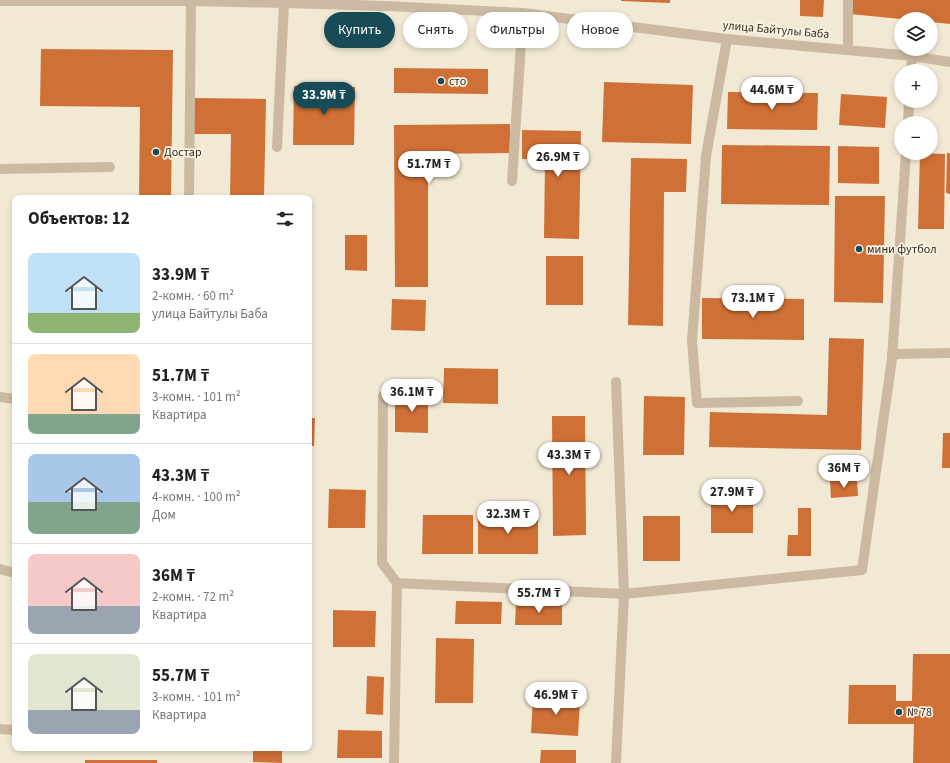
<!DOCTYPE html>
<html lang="ru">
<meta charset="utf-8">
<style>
:root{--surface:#fff;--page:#f2f2f2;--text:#222;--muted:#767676;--line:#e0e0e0;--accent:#174b58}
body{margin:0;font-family:"Source Sans 3",sans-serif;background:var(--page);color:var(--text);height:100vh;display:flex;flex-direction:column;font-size:15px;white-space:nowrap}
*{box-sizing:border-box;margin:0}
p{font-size:13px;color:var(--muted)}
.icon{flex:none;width:22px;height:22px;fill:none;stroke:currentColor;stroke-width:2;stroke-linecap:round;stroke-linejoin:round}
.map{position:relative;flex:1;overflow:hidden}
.details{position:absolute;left:12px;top:195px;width:300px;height:556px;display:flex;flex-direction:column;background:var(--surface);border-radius:8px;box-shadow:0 2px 6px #0003}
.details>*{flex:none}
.banner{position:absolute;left:324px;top:12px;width:380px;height:36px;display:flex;gap:8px}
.controls{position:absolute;left:894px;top:12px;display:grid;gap:8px}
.controls a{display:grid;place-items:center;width:44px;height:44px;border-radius:50%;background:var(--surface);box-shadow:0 2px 6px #0003;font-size:20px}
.price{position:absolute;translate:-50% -34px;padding:0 9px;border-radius:14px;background:#fff;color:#222;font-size:13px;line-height:26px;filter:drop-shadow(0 1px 2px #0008)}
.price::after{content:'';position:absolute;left:50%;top:24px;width:12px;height:9px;margin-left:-6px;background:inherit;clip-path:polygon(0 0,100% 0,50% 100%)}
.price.on{background:var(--accent);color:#fff}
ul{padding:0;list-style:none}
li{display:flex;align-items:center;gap:12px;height:100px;padding:0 16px}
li+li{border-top:1px solid var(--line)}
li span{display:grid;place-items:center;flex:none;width:112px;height:80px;border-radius:8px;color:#555}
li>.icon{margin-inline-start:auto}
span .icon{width:48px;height:48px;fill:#fffc;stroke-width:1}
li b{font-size:17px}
h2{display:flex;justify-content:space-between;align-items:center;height:48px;padding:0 16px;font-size:17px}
.pill{padding:0 14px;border-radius:18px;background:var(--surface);box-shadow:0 2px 6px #0003;font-size:14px;line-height:36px}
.pill.on{background:var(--accent);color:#fff}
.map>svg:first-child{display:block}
</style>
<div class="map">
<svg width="950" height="763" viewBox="0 0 950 763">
<rect width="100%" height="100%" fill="#f2e9d5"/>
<g fill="#cf7036">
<polygon points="621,0 670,0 670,3 621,1"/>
<polygon points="800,0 824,0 823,17 800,16"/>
<polygon points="852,0 950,0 950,24 931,22 931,19 901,19 850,14"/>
<polygon points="41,49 173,50 171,198 139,198 140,107 40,106"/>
<polygon points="394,68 488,69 488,94 394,93"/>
<polygon points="604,82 693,85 691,144 602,142"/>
<polygon points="294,86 355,87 354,145 293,145"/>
<polygon points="728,92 818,93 817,130 727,129"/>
<polygon points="841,94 887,97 885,128 839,125"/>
<polygon points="193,98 266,99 264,198 230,198 231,134 193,134"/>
<polygon points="510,124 510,153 428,154 428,287 395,287 394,125"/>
<polygon points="522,130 581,131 579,239 544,238 545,160 522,159"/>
<polygon points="722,145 830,146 829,205 721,204"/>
<polygon points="838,146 879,147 879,184 838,183"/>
<polygon points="920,153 945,154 944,229 918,229"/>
<polygon points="947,153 950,153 950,194 946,193"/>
<polygon points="631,158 687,159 686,192 664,192 663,326 628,325"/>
<polygon points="835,196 885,196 883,303 834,302"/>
<polygon points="345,235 367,235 367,271 345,270"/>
<rect x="546" y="256" width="37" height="49"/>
<polygon points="702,298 804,299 804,340 702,339"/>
<polygon points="392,299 426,300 425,331 391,330"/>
<polygon points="829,338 864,339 861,450 709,447 710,412 827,415"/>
<polygon points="444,368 498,369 498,404 443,403"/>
<polygon points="395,393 428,393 428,433 395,432"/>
<polygon points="644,396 685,397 684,455 643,455"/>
<polygon points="552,416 585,416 586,535 553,536"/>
<polygon points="309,418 315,418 314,446 309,446"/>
<polygon points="943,433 950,433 950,468 942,468"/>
<polygon points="857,480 858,496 831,498 830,481"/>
<polygon points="329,489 366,490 365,528 328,528"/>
<rect x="711" y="493" width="42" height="40"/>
<polygon points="798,508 811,508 811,556 787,556 788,535 798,535"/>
<polygon points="423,515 473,515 473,554 422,554"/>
<rect x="478" y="516" width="60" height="38"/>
<rect x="643" y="516" width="37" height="45"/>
<polygon points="456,601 502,602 501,624 455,624"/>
<polygon points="516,603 562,603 562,625 515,625"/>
<polygon points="333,610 376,611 375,647 333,647"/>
<polygon points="436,638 474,639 473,703 435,703"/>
<polygon points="913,654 950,654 950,763 913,763 914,724 848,724 849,685 896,685 896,701 912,701"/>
<polygon points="367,676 384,677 383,715 366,714"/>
<polygon points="533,697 580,700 578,736 531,733"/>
<polygon points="338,730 382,731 382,758 337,758"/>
<polygon points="253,748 282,748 282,763 253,762"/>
<polygon points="541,750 576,750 576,763 540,763"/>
<rect x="85" y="760" width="72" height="3"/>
</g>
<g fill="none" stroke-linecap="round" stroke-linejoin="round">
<g stroke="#cbbaa1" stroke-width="10">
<polyline points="848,0 848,49"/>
<polyline points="0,1 191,1 284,3 387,6 523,13 727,39 912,56 950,62"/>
<polyline points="727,39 706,156 692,341 697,403 798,401"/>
<polyline points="911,71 912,56"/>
<polyline points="908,123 909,101"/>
<polyline points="277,147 284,3"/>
<polyline points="0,169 110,167"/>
<polyline points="512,181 523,13"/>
<polyline points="189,198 191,1"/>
<polyline points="892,354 950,353"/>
<polyline points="383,396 382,563 397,583 394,763"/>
<polyline points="0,397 15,399"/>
<polyline points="0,569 15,573"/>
<polyline points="397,583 624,594 862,570 892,359 906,153"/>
<polyline points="0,729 15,730"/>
<polyline points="616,763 624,594 616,382"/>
</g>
</g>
<g fill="#174b58" stroke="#faf2e1" stroke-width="1.5">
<circle cx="441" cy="81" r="4"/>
<circle cx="156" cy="152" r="4"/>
<circle cx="859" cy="249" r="4"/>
<circle cx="899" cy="712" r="4"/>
</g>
<g text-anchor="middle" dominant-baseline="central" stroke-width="3.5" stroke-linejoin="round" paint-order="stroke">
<g font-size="12" fill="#342b24" stroke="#faf2e1">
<text transform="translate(776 30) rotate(5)">улица Байтулы Баба</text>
</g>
<g font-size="12" fill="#342b24" stroke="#faf2e1" text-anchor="start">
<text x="449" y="81">сто</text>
<text x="164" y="152">Достар</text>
<text x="867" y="249">мини футбол</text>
<text x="907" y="712">№ 78</text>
</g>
</g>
</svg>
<div class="controls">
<a><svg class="icon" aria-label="layers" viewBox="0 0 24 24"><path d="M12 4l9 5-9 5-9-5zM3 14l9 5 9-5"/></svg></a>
<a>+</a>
<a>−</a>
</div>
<b class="price" style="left:772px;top:111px">44.6M ₸</b>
<b class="price on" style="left:324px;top:116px">33.9M ₸</b>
<b class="price" style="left:558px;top:178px">26.9M ₸</b>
<b class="price" style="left:429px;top:185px">51.7M ₸</b>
<b class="price" style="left:753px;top:319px">73.1M ₸</b>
<b class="price" style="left:412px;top:413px">36.1M ₸</b>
<b class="price" style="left:569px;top:476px">43.3M ₸</b>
<b class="price" style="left:844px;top:489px">36M ₸</b>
<b class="price" style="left:732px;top:513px">27.9M ₸</b>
<b class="price" style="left:508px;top:535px">32.3M ₸</b>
<b class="price" style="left:539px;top:614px">55.7M ₸</b>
<b class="price" style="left:556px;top:716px">46.9M ₸</b>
<div class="banner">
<a class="pill on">Купить</a>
<a class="pill">Снять</a>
<a class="pill">Фильтры</a>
<a class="pill">Новое</a>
</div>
<section class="details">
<h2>Объектов: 12<svg class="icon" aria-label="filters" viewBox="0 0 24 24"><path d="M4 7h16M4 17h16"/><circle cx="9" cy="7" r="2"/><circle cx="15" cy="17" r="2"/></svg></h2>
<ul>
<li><span style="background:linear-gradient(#bfe0f5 75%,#8fb573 0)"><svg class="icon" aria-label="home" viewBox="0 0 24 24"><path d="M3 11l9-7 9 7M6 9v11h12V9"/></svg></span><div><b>33.9M ₸</b><p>2-комн. · 60 m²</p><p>улица Байтулы Баба</p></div></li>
<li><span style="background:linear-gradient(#ffd9b3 75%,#7fa58c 0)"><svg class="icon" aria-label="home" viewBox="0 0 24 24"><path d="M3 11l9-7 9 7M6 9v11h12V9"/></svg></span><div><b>51.7M ₸</b><p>3-комн. · 101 m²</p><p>Квартира</p></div></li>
<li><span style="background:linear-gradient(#a9c7e8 60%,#7fa58c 0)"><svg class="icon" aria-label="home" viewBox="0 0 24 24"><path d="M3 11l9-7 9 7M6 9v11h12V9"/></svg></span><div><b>43.3M ₸</b><p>4-комн. · 100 m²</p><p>Дом</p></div></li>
<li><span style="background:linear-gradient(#f6c9c9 65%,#9aa5b1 0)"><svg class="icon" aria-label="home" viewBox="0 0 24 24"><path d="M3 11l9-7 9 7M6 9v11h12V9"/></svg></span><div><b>36M ₸</b><p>2-комн. · 72 m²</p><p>Квартира</p></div></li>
<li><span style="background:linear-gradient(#dfe7d0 70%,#9aa5b1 0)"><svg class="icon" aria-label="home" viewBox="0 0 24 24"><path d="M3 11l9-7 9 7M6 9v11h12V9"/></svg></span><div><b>55.7M ₸</b><p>3-комн. · 101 m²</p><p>Квартира</p></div></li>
</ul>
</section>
</div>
